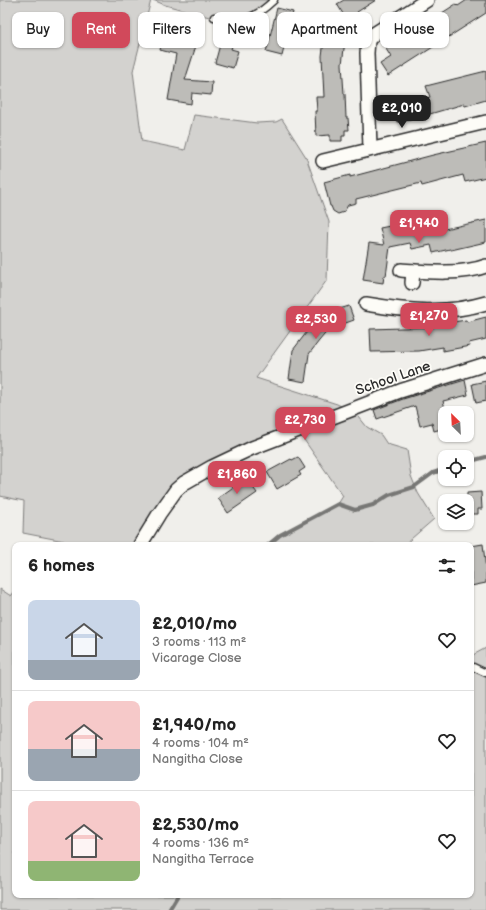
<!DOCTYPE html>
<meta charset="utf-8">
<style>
:root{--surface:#fff;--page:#f6f6f6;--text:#222;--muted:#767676;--line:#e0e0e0;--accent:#d1495b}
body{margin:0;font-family:"Balsamiq Sans",sans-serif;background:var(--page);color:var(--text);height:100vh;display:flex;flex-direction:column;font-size:15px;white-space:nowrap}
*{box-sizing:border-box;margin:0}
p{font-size:13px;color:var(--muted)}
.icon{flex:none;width:22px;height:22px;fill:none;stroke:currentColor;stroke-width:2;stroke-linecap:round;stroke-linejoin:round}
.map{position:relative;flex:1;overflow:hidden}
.drawer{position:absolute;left:12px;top:542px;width:462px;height:356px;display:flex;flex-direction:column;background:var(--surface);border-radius:8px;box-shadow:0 1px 3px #0004}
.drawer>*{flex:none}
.hud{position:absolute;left:12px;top:12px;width:462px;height:36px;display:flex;gap:8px}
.needle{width:26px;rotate:336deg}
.fabs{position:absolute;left:438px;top:406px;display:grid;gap:8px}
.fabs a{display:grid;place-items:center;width:36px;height:36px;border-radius:8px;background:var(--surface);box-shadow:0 1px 3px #0004;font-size:20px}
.price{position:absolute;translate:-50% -34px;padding:0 9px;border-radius:8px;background:var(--accent);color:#fff;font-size:13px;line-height:26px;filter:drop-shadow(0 1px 2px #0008)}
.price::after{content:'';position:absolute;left:50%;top:24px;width:12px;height:9px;margin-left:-6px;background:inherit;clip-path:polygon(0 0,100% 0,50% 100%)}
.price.current{background:#222;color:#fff}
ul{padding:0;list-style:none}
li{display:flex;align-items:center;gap:12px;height:100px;padding:0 16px}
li+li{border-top:1px solid var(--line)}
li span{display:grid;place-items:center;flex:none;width:112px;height:80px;border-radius:8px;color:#555}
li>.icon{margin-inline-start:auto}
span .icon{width:48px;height:48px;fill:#fffc;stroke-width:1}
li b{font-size:17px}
h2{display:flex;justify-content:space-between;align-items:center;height:48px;padding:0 16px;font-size:17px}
.pill{padding:0 14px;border-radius:8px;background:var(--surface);box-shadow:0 1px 3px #0004;font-size:14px;line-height:36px}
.pill.current{background:var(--accent);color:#fff}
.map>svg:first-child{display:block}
</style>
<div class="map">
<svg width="486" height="910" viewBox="0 0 486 910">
<rect width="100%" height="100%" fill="#f0efeb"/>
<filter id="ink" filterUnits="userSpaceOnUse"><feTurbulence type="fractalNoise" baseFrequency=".025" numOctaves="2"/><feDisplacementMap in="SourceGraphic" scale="8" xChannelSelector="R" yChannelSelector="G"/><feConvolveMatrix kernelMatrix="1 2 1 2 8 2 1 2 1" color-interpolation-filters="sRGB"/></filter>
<g filter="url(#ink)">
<g fill="#d3d2cf" stroke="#7f7e7d">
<polygon points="0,0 151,0 133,71 142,141 185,150 194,115 257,123 276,122 282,119 306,157 329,222 327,280 256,378 337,404 345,408 190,473 135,545 62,545 64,541 23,533 24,501 0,496"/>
<polygon points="153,0 273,0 249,18 213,18 165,5"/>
<polygon points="355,412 367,427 381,435 387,444 407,450 411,476 418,493 434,519 404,545 268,545 280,535 338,504 343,496 300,434"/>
<polygon points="0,589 11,596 15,591 15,895 471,895 471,656 486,648 486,910 0,910"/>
</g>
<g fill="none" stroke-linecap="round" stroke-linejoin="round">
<g stroke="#777775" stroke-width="4">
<polyline points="467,462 486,457"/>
<polyline points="268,545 280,535 338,504 355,510 373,505 389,495 414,487 433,473 445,469"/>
<polyline points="169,910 178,895"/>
</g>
</g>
<g fill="#bdbcb8" stroke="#2b2b2b">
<polygon points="344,0 376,0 357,12 359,15 348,22 337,4"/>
<polygon points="467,0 486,0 486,13 388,76 380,64 391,57 386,49 456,4 458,6"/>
<polygon points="277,8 293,12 282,56 266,52"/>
<polygon points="191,18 204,21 185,80 212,82 211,95 192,93 191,104 168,100 176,54 160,50 165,30 187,36"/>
<polygon points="326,24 347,26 342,64 344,94 345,94 346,118 348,118 349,130 345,130 345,136 342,136 342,141 330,141 330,135 316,136 315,111 317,111 316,97 324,97 322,56"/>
<polygon points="221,41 233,44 231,49 238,51 233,68 215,63"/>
<polygon points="486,71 486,100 465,106 464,104 423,116 397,122 393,106 430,97 426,86"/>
<polygon points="486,143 486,177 465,182 463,175 422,186 421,183 356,199 356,203 348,205 344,212 338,214 333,211 331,206 330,206 324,182 350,175 350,177 433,155"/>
<polygon points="486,220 486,242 451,250 450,249 433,253 431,245 412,249 410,243 390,247 386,276 384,276 383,283 363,280 369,243 384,245 380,228 405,223 406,229 424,225 426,233"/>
<polygon points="349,306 354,320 329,329 319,341 309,354 305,382 289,379 293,350 320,315"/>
<polygon points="486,317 486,339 469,343 470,346 443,351 443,347 419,351 371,352 370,329 434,327 434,325 466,320 467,322"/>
<polygon points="465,380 468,395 443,401 445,408 445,428 434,431 432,423 420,426 415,406 377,419 374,410 403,399"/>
<polygon points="486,381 486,401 476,403 472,384"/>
<polygon points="298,457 305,468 299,472 301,475 277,489 267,472 291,459 292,460"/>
<polygon points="246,478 257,493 228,513 218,498"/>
<polygon points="481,492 482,509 478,509 478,514 467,514 467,493"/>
<polygon points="483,544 486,570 486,583 471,586 471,546"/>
</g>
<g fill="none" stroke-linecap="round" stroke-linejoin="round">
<g stroke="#2b2b2b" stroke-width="9">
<g id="service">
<path d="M 214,17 C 242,23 253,20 274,0"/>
<polyline points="471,666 486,673"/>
</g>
</g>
<g stroke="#2b2b2b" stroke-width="16">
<g id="minor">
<polyline points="370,149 367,53 368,40 374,34 427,0"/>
<polyline points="323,161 486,122"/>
<path d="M 401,270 C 427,272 462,275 486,266"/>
<polyline points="412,283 413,271"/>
<path d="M 366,304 C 407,311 446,315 486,303"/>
<polyline points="140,545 159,514 176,490 184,483 212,467 252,448 400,391 486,364"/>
</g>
</g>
<use href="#service" stroke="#fdfcf7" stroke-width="6"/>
<use href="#minor" stroke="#fdfcf7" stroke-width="13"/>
</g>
</g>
<g text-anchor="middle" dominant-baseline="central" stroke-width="3.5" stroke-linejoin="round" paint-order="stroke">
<g font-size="14" fill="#2b2b2b" stroke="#fdfcf7">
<text transform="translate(393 378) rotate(-19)">School Lane</text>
</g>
</g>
</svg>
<div class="fabs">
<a><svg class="needle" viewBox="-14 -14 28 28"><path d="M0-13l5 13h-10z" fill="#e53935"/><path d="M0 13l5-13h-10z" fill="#767676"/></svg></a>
<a><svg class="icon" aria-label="locate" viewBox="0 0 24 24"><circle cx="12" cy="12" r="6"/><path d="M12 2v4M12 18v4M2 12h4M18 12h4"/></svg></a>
<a><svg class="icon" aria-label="layers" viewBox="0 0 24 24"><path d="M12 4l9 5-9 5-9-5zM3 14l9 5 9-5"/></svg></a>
</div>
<b class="price current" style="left:402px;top:129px">£2,010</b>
<b class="price" style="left:419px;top:244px">£1,940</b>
<b class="price" style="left:429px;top:337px">£1,270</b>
<b class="price" style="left:316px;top:340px">£2,530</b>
<b class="price" style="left:305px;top:441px">£2,730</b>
<b class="price" style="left:237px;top:495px">£1,860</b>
<div class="hud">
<a class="pill">Buy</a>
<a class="pill current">Rent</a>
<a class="pill">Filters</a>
<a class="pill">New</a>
<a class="pill">Apartment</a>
<a class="pill">House</a>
</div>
<section class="drawer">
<h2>6 homes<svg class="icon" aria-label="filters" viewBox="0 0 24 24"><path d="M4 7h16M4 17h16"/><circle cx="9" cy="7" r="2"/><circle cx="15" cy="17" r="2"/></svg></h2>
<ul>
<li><span style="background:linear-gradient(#c9d6e8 75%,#9aa5b1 0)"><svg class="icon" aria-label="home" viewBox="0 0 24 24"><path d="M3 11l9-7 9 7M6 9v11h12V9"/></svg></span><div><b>£2,010/mo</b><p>3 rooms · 113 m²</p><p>Vicarage Close</p></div><svg class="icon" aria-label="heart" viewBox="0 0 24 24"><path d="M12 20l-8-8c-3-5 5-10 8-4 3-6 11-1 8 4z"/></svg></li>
<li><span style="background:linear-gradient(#f6c9c9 60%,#9aa5b1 0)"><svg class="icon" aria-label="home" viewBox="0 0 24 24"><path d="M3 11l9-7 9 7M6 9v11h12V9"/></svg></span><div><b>£1,940/mo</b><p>4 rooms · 104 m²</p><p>Nangitha Close</p></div><svg class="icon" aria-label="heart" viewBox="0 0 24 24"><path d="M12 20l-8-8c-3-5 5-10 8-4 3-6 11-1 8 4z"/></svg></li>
<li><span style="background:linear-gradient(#f6c9c9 75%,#8fb573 0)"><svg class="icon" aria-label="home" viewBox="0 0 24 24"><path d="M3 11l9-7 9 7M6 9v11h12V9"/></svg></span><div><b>£2,530/mo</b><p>4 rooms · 136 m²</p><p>Nangitha Terrace</p></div><svg class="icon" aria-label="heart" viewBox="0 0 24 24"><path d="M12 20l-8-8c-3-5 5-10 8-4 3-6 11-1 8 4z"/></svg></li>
</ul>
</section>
</div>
